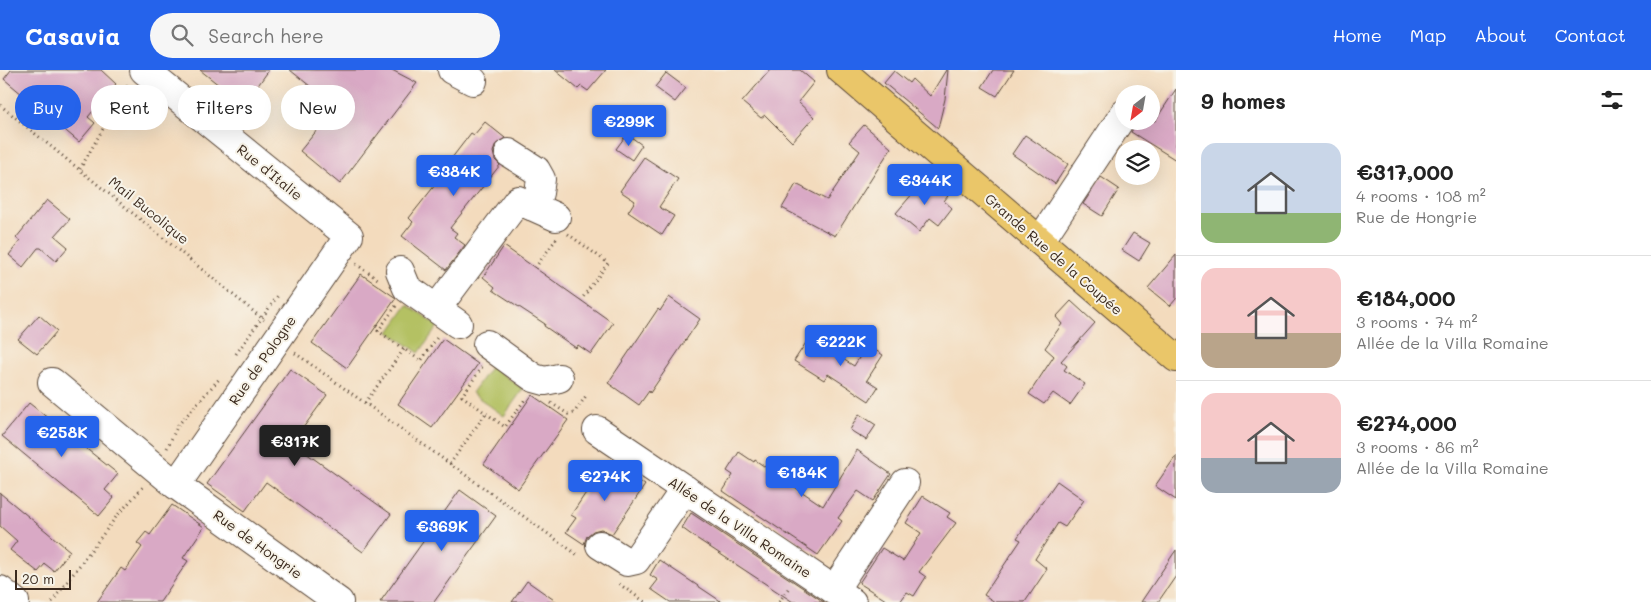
<!DOCTYPE html>
<meta charset="utf-8">
<style>
:root{--surface:#fff;--page:#f6f6f6;--text:#222;--muted:#767676;--line:#e0e0e0;--accent:#2563eb}
body{margin:0;font-family:Mali,sans-serif;background:var(--page);color:var(--text);height:100vh;display:flex;flex-direction:column;font-size:19px;white-space:nowrap}
*{box-sizing:border-box;margin:0}
p{font-size:16px;color:var(--muted)}
.icon{flex:none;width:28px;height:28px;fill:none;stroke:currentColor;stroke-width:2;stroke-linecap:round;stroke-linejoin:round}
.map{position:relative;flex:1;overflow:hidden}
.drawer{display:flex;flex-direction:column;background:var(--surface);width:475px}
.drawer>*{flex:none}
.hud{position:absolute;left:15px;top:15px;width:475px;height:45px;display:flex;gap:10px}
.needle{width:32px;rotate:211deg}
.tools{position:absolute;left:1115px;top:15px;display:grid;gap:10px}
.tools a{display:grid;place-items:center;width:45px;height:45px;border-radius:50%;background:var(--surface);box-shadow:0 5px 20px #0002;font-size:25px}
.scale{position:absolute;left:15px;bottom:12px;width:56px;box-sizing:border-box;padding-left:5px;border:2px solid #3b2a1e;border-top:0;font-size:14px;line-height:18px;white-space:nowrap;color:#3b2a1e;-webkit-text-stroke:4px #f7f3e8;paint-order:stroke}
.price{position:absolute;translate:-50% -42px;padding:0 11px;border-radius:5px;background:var(--accent);color:#fff;font-size:16px;line-height:32px;filter:drop-shadow(0 1px 2px #0008)}
.price::after{content:'';position:absolute;left:50%;top:30px;width:15px;height:11px;margin-left:-8px;background:inherit;clip-path:polygon(0 0,100% 0,50% 100%)}
.price.selected{background:#222;color:#fff}
ul{padding:0;list-style:none}
li{display:flex;align-items:center;gap:15px;height:125px;padding:0 25px}
li+li{border-top:1px solid var(--line)}
li span{display:grid;place-items:center;flex:none;width:140px;height:100px;border-radius:15px;color:#555}
li>.icon{margin-inline-start:auto}
span .icon{width:60px;height:60px;fill:#fffc;stroke-width:1}
li b{font-size:21px}
h2{display:flex;justify-content:space-between;align-items:center;height:60px;padding:0 25px;font-size:21px}
.pill{padding:0 18px;border-radius:22px;background:var(--surface);box-shadow:0 5px 20px #0002;font-size:18px;line-height:45px}
.pill.selected{background:var(--accent);color:#fff}
header{display:flex;align-items:center;gap:30px;box-sizing:border-box;height:70px;padding:0 25px;background:var(--accent);color:#fff}
header strong{font-size:24px}
nav{display:flex;gap:28px;margin-inline-start:auto;font-size:18px}
.search{width:350px;height:45px;background:var(--page);display:flex;align-items:center;gap:12px;box-sizing:border-box;padding:0 18px;border-radius:28px;color:var(--muted);font-size:19px}
main{display:flex;flex:1;min-height:0}
.map>svg:first-child{display:block}
</style>
<header>
<strong>Casavia</strong>
<div class="search"><svg class="icon" aria-label="search" viewBox="0 0 24 24"><circle cx="10" cy="10" r="6"/><path d="M15 15l6 6"/></svg>Search here</div>
<nav><a>Home</a><a>Map</a><a>About</a><a>Contact</a></nav>
</header>
<main>
<div class="map">
<svg width="1176" height="532" viewBox="0 0 1176 532">
<rect width="100%" height="100%" fill="#f7f3e8"/>
<filter id="ink" filterUnits="userSpaceOnUse"><feTurbulence type="fractalNoise" baseFrequency=".02" numOctaves="2"/><feDisplacementMap in="SourceGraphic" scale="10" xChannelSelector="R" yChannelSelector="G"/><feConvolveMatrix kernelMatrix="1 2 1 2 8 2 1 2 1" color-interpolation-filters="sRGB"/></filter>
<filter id="wash" filterUnits="userSpaceOnUse"><feTurbulence type="fractalNoise" baseFrequency=".0096" numOctaves="4" result="noise"/><feDisplacementMap in="SourceGraphic" scale="20" xChannelSelector="R" yChannelSelector="G"/><feGaussianBlur stdDeviation="1.12" result="paint"/><feColorMatrix in="noise" values="0 0 0 0 0 0 0 0 0 0 0 0 0 0 0 0 0 1.4 0 .05"/><feComposite in="paint" operator="in"/></filter>
<g filter="url(#wash)">
<rect width="100%" height="100%" fill="#f3dbbd"/>
<g fill="#b4c163" stroke="#787640">
<polygon points="408,235 438,256 419,283 389,262"/>
<polygon points="491,296 523,319 504,346 472,323"/>
</g>
<g id="blocks">
<g fill="#d9a9c5">
<polygon points="11,0 101,0 116,14 88,47 95,53 79,72 4,9"/>
<polygon points="200,0 269,0 244,35"/>
<polygon points="290,0 392,0 417,13 340,114 300,81 336,37"/>
<polygon points="555,0 606,0 588,21 581,16 578,19"/>
<polygon points="770,0 800,0 814,12 798,32 814,47 792,72 765,45 761,48 742,32"/>
<polygon points="946,0 948,0 945,29 938,58 884,13 894,1 909,13 912,9 930,26"/>
<polygon points="993,0 1014,0 997,26 982,17"/>
<polygon points="666,3 686,18 675,32 655,17"/>
<polygon points="1176,19 1176,90 1131,62 1138,51 1155,51"/>
<polygon points="485,52 505,68 496,74 493,82 495,90 500,95 450,158 457,163 454,167 465,175 446,200 402,166 413,152 409,148 451,95 448,93 471,63 474,65"/>
<polygon points="864,55 891,78 835,166 782,138 796,114 827,130 860,81 849,72"/>
<polygon points="627,64 642,75 632,90 616,79"/>
<polygon points="1025,65 1068,94 1055,114 1012,84"/>
<polygon points="644,87 678,109 659,137 674,146 662,165 628,142 635,131 620,121"/>
<polygon points="1101,107 1119,119 1102,146 1083,134"/>
<polygon points="926,108 948,126 944,131 952,138 939,155 930,148 919,162 896,143"/>
<polygon points="47,130 70,149 55,166 68,177 56,191 41,178 38,178 23,197 9,185 20,171 16,168"/>
<polygon points="1133,163 1150,173 1139,191 1122,180"/>
<polygon points="504,176 613,253 591,284 578,275 576,278 544,256 545,254 493,220 495,217 483,207"/>
<polygon points="1176,185 1176,229 1170,236 1148,218"/>
<polygon points="361,204 396,228 347,298 312,273"/>
<polygon points="669,227 700,249 650,323 649,321 639,335 608,313 658,239 660,241"/>
<polygon points="1071,231 1095,253 1061,291 1067,296 1064,300 1085,314 1070,335 1053,323 1044,334 1029,324 1054,286 1045,278 1062,254 1056,247"/>
<polygon points="39,245 57,261 37,284 18,269"/>
<polygon points="809,268 854,296 867,275 883,285 867,310 878,317 869,331 828,304 824,310 794,291"/>
<polygon points="443,269 478,294 432,358 398,334"/>
<polygon points="290,299 327,325 292,373 391,444 363,482 266,412 245,441 207,414"/>
<polygon points="532,325 568,350 518,419 484,394"/>
<polygon points="29,333 118,404 105,420 114,428 99,446 2,366"/>
<polygon points="859,344 876,355 866,370 850,360"/>
<polygon points="857,380 891,404 873,431 858,421 838,448 842,451 818,485 723,421 733,405 727,401 739,382 754,392 755,390 823,436"/>
<polygon points="1176,386 1176,430 1155,416"/>
<polygon points="608,390 645,415 612,464 601,459 593,461 587,466 584,474 566,462 576,448 571,445"/>
<polygon points="1057,411 1084,430 1065,457 1058,453 1035,489 1047,499 1025,532 995,532 984,525 1021,470 1017,468"/>
<polygon points="460,420 496,446 434,532 380,532"/>
<polygon points="0,423 70,481 54,501 45,494 38,502 10,480 17,471 0,456"/>
<polygon points="923,426 950,443 947,447 956,453 919,502 926,507 914,526 907,522 900,532 889,532 859,513 882,478 903,491 921,463 906,453"/>
<polygon points="172,435 204,457 183,488 188,491 160,532 97,532 121,498 125,501 142,477 137,473 146,462 150,465"/>
<polygon points="691,443 715,459 824,532 793,532 693,466 682,458"/>
<polygon points="1176,480 1176,506 1158,532 1141,532"/>
<polygon points="659,490 722,532 670,532 651,519 658,510 650,505"/>
<polygon points="527,511 557,532 512,532"/>
</g>
</g>
</g>
<g filter="url(#ink)">
<use href="#blocks" fill-opacity="0" stroke="#574536" stroke-width="1"/>
<g fill="none" stroke-linecap="round" stroke-linejoin="round">
<g stroke="#574536" stroke-width="30">
<g id="minor">
<polyline points="144,0 349,166 176,415"/>
<polyline points="452,0 473,11"/>
<polyline points="509,83 536,100 541,109 539,123 531,136"/>
<polyline points="1040,171 1124,44"/>
<polyline points="400,201 407,218 458,254"/>
<polyline points="443,230 518,130 556,147"/>
<polyline points="487,274 534,308 545,311 559,308"/>
<polyline points="52,312 176,415 339,532"/>
<polyline points="597,360 852,532"/>
<polyline points="600,475 627,492 636,490 685,419"/>
<polyline points="0,520 15,532"/>
<polyline points="834,520 905,413"/>
</g>
</g>
<g stroke="#574536" stroke-width="30">
<polyline id="major" points="841,0 1176,288"/>
</g>
<g stroke="#574536" stroke-width="3" stroke-dasharray="1 4" stroke-linecap="butt">
<polyline points="0,35 264,250"/>
<polyline points="80,99 128,15"/>
<polyline points="568,164 608,193 581,230"/>
<polyline points="356,194 379,210"/>
<polyline points="535,198 557,168"/>
<polyline points="396,236 378,261 421,291 438,266"/>
<polyline points="295,283 579,486"/>
<polyline points="236,284 279,224"/>
<polyline points="482,297 462,326 505,357 526,328"/>
<polyline points="365,333 404,279"/>
<polyline points="551,333 568,344 574,343 586,326"/>
<polyline points="167,378 178,355 220,308"/>
<polyline points="450,394 486,343"/>
<polyline points="619,514 645,532"/>
<polyline points="52,532 116,447 143,417"/>
<polyline points="779,532 790,516"/>
</g>
<use href="#minor" stroke="#fff" stroke-width="28"/>
<use href="#major" stroke="#eac669" stroke-width="28"/>
</g>
</g>
<g text-anchor="middle" dominant-baseline="central" stroke-width="4" stroke-linejoin="round" paint-order="stroke">
<g font-size="14" fill="#3b2a1e" stroke="#f7f3e8">
<text transform="translate(270 102) rotate(39)">Rue d'Italie</text>
<text transform="translate(149 140) rotate(39)">Mail Bucolique</text>
<text transform="translate(1054 184) rotate(41)">Grande Rue de la Coupée</text>
<text transform="translate(262 290) rotate(-55)">Rue de Pologne</text>
<text transform="translate(740 457) rotate(34)">Allée de la Villa Romaine</text>
<text transform="translate(258 474) rotate(36)">Rue de Hongrie</text>
</g>
</g>
</svg>
<div class="tools">
<a><svg class="needle" viewBox="-14 -14 28 28"><path d="M0-13l5 13h-10z" fill="#e53935"/><path d="M0 13l5-13h-10z" fill="#767676"/></svg></a>
<a><svg class="icon" aria-label="layers" viewBox="0 0 24 24"><path d="M12 4l9 5-9 5-9-5zM3 14l9 5 9-5"/></svg></a>
</div>
<div class="scale">20 m</div>
<b class="price" style="left:629px;top:77px">€299K</b>
<b class="price" style="left:454px;top:127px">€384K</b>
<b class="price" style="left:925px;top:136px">€344K</b>
<b class="price" style="left:841px;top:297px">€222K</b>
<b class="price" style="left:62px;top:388px">€258K</b>
<b class="price selected" style="left:295px;top:397px">€317K</b>
<b class="price" style="left:802px;top:428px">€184K</b>
<b class="price" style="left:605px;top:432px">€274K</b>
<b class="price" style="left:442px;top:482px">€369K</b>
<div class="hud">
<a class="pill selected">Buy</a>
<a class="pill">Rent</a>
<a class="pill">Filters</a>
<a class="pill">New</a>
</div>
</div>
<section class="drawer">
<h2>9 homes<svg class="icon" aria-label="filters" viewBox="0 0 24 24"><path d="M4 7h16M4 17h16"/><circle cx="9" cy="7" r="2"/><circle cx="15" cy="17" r="2"/></svg></h2>
<ul>
<li><span style="background:linear-gradient(#c9d6e8 70%,#8fb573 0)"><svg class="icon" aria-label="home" viewBox="0 0 24 24"><path d="M3 11l9-7 9 7M6 9v11h12V9"/></svg></span><div><b>€317,000</b><p>4 rooms · 108 m²</p><p>Rue de Hongrie</p></div></li>
<li><span style="background:linear-gradient(#f6c9c9 65%,#b9a48a 0)"><svg class="icon" aria-label="home" viewBox="0 0 24 24"><path d="M3 11l9-7 9 7M6 9v11h12V9"/></svg></span><div><b>€184,000</b><p>3 rooms · 74 m²</p><p>Allée de la Villa Romaine</p></div></li>
<li><span style="background:linear-gradient(#f6c9c9 65%,#9aa5b1 0)"><svg class="icon" aria-label="home" viewBox="0 0 24 24"><path d="M3 11l9-7 9 7M6 9v11h12V9"/></svg></span><div><b>€274,000</b><p>3 rooms · 86 m²</p><p>Allée de la Villa Romaine</p></div></li>
</ul>
</section>
</main>
